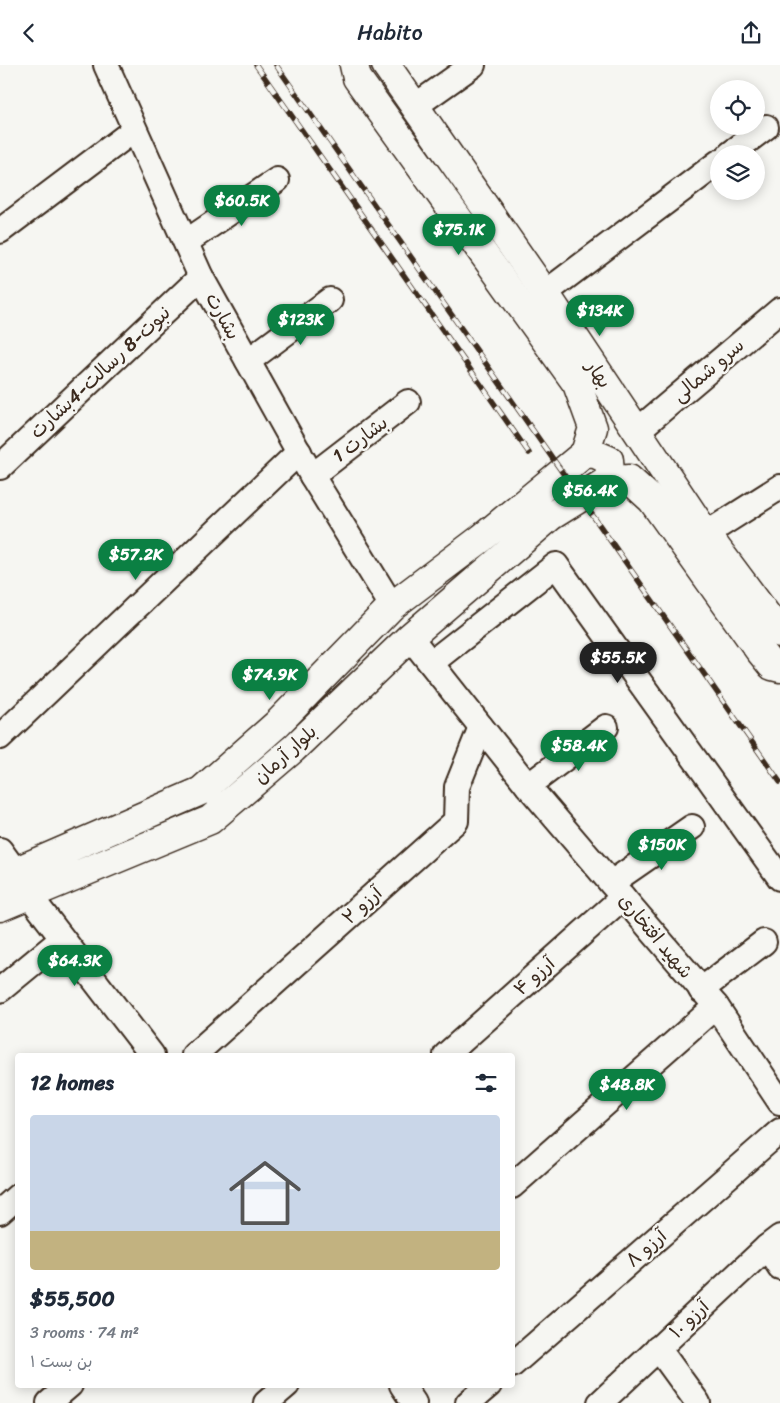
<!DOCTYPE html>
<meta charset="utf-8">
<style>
:root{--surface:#fff;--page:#f6f6f7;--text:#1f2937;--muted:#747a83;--accent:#0b8043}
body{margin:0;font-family:Sriracha,"Playpen Sans Arabic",sans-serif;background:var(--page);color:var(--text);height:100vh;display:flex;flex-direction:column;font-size:19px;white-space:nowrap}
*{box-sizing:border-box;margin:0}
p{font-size:16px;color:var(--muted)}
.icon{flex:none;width:28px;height:28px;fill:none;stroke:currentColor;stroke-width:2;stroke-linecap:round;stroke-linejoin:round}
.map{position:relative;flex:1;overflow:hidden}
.sheet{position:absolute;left:15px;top:988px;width:500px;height:335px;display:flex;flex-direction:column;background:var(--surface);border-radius:5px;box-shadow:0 2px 12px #0003}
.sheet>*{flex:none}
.tools{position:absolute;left:710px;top:15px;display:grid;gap:10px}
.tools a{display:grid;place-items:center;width:55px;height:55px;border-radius:50%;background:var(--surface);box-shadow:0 2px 12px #0003;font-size:25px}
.price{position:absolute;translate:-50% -42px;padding:0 11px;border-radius:18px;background:var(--accent);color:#fff;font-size:16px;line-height:32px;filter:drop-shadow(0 1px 2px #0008)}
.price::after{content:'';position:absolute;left:50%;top:30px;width:15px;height:11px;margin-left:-8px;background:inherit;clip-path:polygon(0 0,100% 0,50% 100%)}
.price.on{background:#222;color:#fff}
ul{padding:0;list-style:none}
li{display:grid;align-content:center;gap:10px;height:265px;padding:0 15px}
li span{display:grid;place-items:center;height:155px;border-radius:5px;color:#555}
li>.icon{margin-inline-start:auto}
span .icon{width:90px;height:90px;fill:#fffc;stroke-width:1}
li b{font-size:21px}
h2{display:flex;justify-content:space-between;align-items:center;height:60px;padding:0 15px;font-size:21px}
header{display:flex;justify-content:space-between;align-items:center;height:65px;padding:0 15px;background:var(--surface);font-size:22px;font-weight:600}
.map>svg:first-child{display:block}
</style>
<header><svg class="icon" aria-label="back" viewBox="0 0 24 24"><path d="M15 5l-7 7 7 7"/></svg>Habito<svg class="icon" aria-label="share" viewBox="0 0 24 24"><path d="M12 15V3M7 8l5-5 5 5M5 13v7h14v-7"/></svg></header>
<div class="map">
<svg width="780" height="1338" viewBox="0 0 780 1338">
<rect width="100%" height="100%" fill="#f6f6f2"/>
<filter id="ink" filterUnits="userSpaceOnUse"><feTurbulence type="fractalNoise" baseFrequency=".02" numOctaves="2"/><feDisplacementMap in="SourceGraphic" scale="10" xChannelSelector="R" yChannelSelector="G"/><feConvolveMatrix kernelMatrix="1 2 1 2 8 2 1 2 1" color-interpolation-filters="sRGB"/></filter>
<g filter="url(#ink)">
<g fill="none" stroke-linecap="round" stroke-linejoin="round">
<g stroke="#3b2a1e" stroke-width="28">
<g id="street">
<polyline points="106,0 201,212 312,411 392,541"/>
<polyline points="415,41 473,0"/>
<polyline points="730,89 766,62"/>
<polyline points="0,166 134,65"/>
<polyline points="186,177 277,115"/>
<polyline points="545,228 719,97"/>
<polyline points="248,296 330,235"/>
<polyline points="637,366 780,245"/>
<polyline points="0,402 201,212"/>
<polyline points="312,411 408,337"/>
<polyline points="706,469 780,422"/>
<polyline points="410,572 528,721 716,941 780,1037"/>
<polyline points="431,598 556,500 780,813"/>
<polyline points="0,672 299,387"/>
<polyline points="528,721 606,662"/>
<polyline points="0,785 16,807"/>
<polyline points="611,818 692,762"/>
<polyline points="29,830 152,990"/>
<polyline points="0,925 62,874"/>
<polyline points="701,925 764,877"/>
<polyline points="194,990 456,756 457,722 481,662"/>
<polyline points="446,990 623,832"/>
<polyline points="512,1121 716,941"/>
<polyline points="0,1147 18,1131"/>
<polyline points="767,1182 780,1202"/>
<polyline points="658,1283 698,1338"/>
<polyline points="512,1300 780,1066"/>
<polyline points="402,1320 414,1338"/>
<polyline points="49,1338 70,1320"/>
<polyline points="266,1338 287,1320"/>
<polyline points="468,1338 489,1320"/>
<polyline points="600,1338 767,1182 780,1172"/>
</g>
</g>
<g stroke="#3b2a1e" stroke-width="31">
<g id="secondary">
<polyline points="354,0 357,13 577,319 593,363 585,388"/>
<polyline points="386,0 545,228 706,469 780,568"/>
<polyline points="607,416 629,414 652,435 759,585 772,601 780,603"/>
<polyline points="0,813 201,726 277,659 392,541 482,473 585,388 595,389 609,395 610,409 607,416 551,451 410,572 293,684 210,755 0,842"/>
</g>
</g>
<use href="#street" stroke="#f6f6f2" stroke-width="24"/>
<use href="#secondary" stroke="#f6f6f2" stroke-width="28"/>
<g stroke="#3b2a1e" stroke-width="5.5">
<g id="rail">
<polyline points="256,0 529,388"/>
<polyline points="276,0 780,717"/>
</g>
</g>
<use href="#rail" stroke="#f6f6f2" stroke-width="4" stroke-dasharray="11" stroke-linecap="butt"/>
</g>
</g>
<g text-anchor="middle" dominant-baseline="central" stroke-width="5" stroke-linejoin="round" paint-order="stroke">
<g font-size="19" fill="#3b2a1e" stroke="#f6f6f2">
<text transform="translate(223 251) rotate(61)">بشارت</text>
<text transform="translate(708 305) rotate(-40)">سرو شمالی</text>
<text transform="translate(100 307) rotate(-43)">نبوت-8 رسالت-4بشارت</text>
<text transform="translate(599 309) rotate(56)">بهار</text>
<text transform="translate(360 374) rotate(-37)">بشارت 1</text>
<text transform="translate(285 689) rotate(-42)">بلوار آرمان</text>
<text transform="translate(362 840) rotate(-42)">آرزو ۲</text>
<text transform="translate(656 871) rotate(50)">شهید افتخاری</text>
<text transform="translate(534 911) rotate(-42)">آرزو ۴</text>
<text transform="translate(646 1183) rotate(-41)">آرزو ۸</text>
<text transform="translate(689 1254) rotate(-43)">آرزو ۱۰</text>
</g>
</g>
</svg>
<div class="tools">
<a><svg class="icon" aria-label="locate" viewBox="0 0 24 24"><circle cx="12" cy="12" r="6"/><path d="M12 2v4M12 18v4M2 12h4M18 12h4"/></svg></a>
<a><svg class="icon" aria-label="layers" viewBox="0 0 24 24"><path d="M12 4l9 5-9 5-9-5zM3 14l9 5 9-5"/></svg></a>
</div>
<b class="price" style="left:242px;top:162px">$60.5K</b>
<b class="price" style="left:459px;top:191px">$75.1K</b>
<b class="price" style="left:600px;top:272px">$134K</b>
<b class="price" style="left:301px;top:281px">$123K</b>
<b class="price" style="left:590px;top:452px">$56.4K</b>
<b class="price" style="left:136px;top:516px">$57.2K</b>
<b class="price on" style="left:618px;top:619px">$55.5K</b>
<b class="price" style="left:270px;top:636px">$74.9K</b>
<b class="price" style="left:579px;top:707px">$58.4K</b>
<b class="price" style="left:662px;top:806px">$150K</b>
<b class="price" style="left:75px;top:922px">$64.3K</b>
<b class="price" style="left:627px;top:1046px">$48.8K</b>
<section class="sheet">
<h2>12 homes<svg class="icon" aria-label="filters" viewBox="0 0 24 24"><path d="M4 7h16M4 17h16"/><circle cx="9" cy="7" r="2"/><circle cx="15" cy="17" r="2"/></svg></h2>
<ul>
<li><span style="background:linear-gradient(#c9d6e8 75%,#c2b280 0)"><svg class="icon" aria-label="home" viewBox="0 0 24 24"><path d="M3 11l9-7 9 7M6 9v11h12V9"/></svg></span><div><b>$55,500</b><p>3 rooms · 74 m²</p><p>بن بست ۱</p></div></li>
</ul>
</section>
</div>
